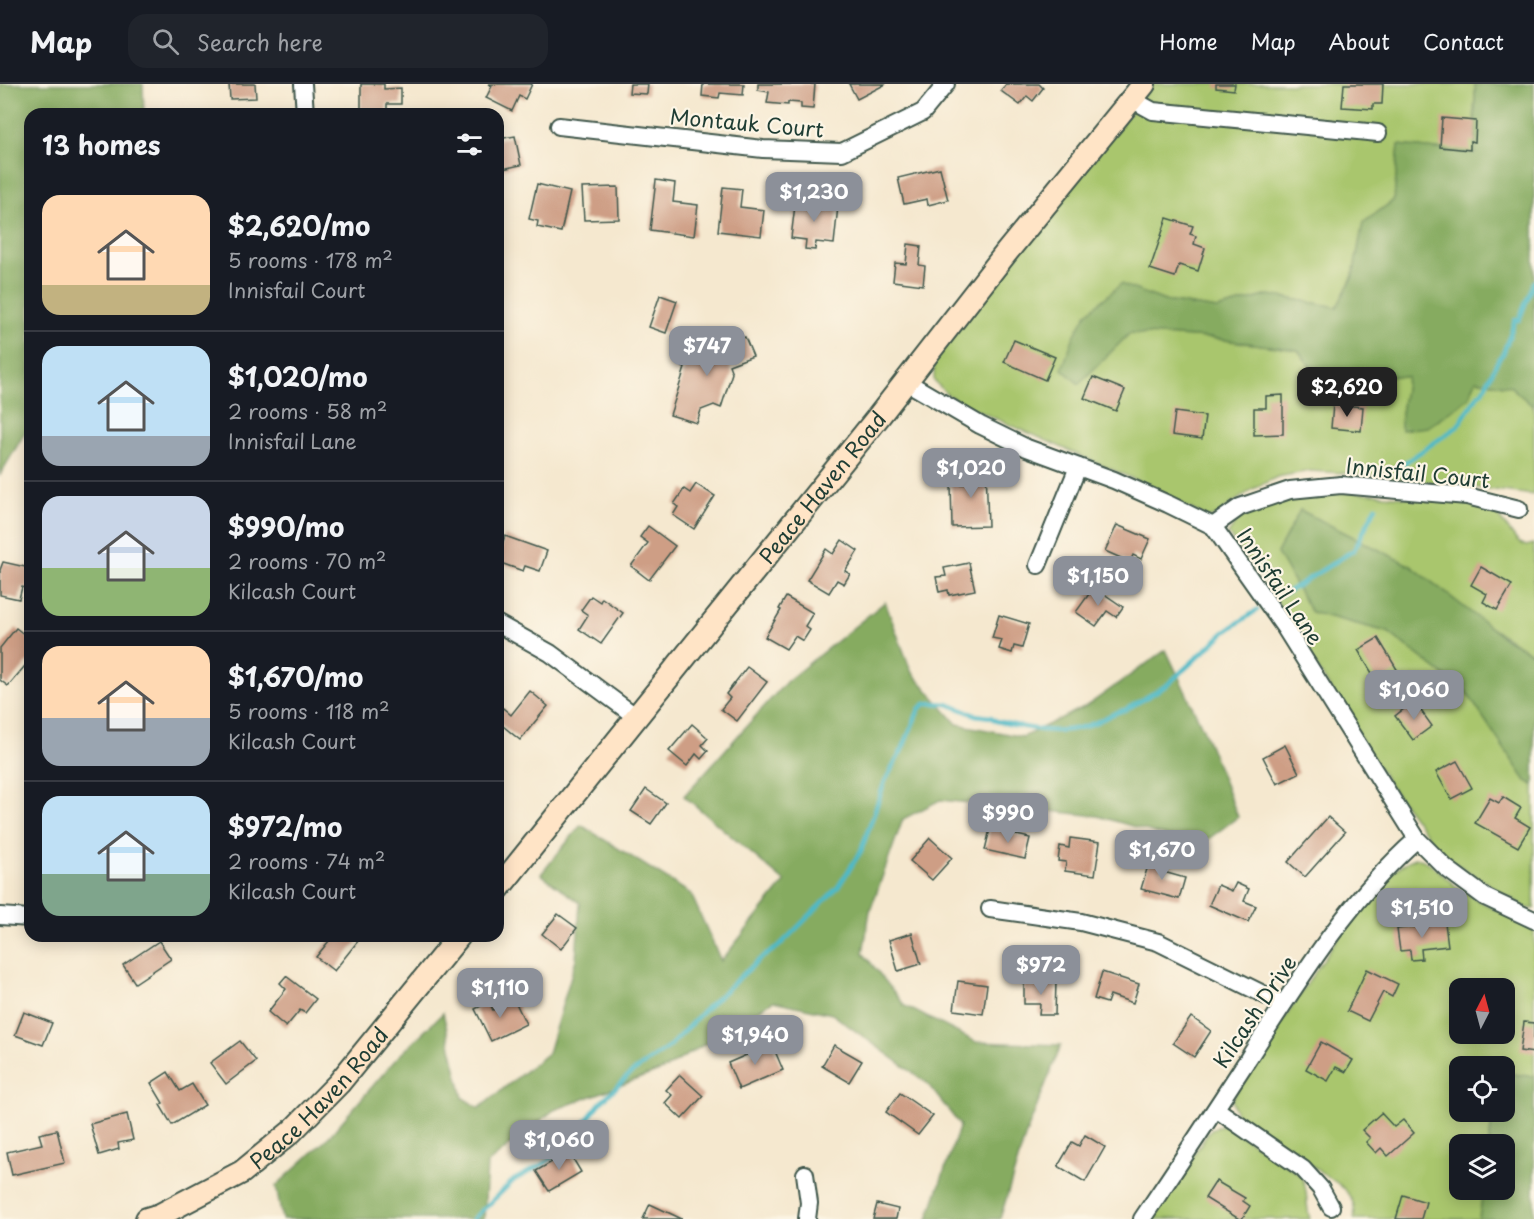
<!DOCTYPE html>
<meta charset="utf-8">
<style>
:root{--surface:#171b24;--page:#20242c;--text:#f1f3f6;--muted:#9ea1a6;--line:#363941;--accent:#8c9099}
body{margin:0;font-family:"Playpen Sans",sans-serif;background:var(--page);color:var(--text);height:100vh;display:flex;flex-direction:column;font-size:22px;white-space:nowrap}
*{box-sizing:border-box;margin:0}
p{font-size:20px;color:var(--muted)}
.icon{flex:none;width:33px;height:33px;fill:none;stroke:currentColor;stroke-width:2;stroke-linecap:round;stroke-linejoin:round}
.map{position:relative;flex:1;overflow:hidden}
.panel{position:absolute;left:24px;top:24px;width:480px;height:834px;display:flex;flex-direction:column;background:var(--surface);border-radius:18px;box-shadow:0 3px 15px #0003}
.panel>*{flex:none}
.needle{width:39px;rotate:6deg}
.buttons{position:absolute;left:1449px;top:894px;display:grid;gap:12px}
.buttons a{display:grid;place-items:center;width:66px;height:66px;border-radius:12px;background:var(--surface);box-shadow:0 3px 15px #0003;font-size:30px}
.price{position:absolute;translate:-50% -51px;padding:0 14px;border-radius:12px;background:var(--accent);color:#fff;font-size:20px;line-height:39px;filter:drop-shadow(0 2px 3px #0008)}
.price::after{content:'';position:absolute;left:50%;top:36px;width:18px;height:14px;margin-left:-9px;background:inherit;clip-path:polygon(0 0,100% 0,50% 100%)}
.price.active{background:#222;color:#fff}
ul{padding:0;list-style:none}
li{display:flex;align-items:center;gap:18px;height:150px;padding:0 18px}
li+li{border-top:2px solid var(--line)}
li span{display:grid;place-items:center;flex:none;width:168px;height:120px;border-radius:18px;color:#555}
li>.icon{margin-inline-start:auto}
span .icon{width:72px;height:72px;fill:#fffc;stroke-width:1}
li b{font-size:26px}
h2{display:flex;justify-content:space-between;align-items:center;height:72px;padding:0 18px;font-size:26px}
header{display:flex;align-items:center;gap:36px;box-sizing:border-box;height:84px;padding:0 30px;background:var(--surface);border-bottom:2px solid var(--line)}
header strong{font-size:28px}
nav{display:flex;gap:33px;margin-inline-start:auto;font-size:21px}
.search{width:420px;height:54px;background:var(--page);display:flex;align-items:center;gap:15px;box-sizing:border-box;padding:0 21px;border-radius:18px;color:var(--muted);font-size:22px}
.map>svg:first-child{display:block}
</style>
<header>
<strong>Map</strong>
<div class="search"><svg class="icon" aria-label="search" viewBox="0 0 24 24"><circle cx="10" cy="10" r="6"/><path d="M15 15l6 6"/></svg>Search here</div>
<nav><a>Home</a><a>Map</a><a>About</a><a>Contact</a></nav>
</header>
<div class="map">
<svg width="1534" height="1135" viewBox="0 0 1534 1135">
<rect width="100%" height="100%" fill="#fcf5e5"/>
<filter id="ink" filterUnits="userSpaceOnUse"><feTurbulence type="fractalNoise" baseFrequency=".0167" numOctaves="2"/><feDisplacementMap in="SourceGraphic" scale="12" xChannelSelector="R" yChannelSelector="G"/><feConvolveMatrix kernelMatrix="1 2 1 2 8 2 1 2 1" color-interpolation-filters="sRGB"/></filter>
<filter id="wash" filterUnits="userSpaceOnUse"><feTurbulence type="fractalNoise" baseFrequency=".008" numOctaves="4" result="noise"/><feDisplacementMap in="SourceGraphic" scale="24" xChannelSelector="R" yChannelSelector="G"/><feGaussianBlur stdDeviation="1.35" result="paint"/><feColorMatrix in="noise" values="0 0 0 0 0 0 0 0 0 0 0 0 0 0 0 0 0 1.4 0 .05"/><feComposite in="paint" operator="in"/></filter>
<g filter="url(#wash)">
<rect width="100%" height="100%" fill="#f5e8cf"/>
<g fill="#a9c66d" stroke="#648250" stroke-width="1.5" fill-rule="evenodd">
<polygon points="1153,0 1476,0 1474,26 1476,69 1399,61 1394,116 1363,139 1353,192 1337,223 1269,211 1217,225 1165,217 1121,201 1106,271 1130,249 1210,254 1298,266 1313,286 1407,293 1401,329 1402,346 1476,296 1510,302 1534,323 1534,411 1374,391 1310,387 1277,393 1253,405 1226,424 1219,431 1208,434 1138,397 965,321 948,311 934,297 934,276"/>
<polygon points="1325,405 1475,420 1495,428 1518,458 1526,462 1534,460 1533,570 1301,426 1277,469 1311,528 1388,548 1467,609 1526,697 1534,701 1534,825 1526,824 1455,779 1434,760 1390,702 1258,487 1228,450 1240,432 1264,419"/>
<path d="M 1415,774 C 1434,776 1445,796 1461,806 C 1483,820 1509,834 1534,840 L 1534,993 L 1505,989 L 1504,982 L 1460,982 L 1460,1028 L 1493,1028 L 1489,1060 L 1460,1060 L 1460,1106 L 1483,1106 L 1479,1135 L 1354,1135 C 1357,1120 1350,1111 1340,1101 L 1236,1030 L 1232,1015 C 1254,980 1277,946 1300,911 C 1325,874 1374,790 1415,774 ZM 1460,904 L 1504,904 L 1504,950 L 1460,950 Z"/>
<path d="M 1225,1041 C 1238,1050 1297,1085 1302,1094 C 1309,1108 1305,1121 1310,1135 L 1150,1135 L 1211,1045 Z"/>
</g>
<g fill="#86ab60" stroke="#52744a" stroke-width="1.5">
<polygon points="0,0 143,0 144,30 30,30 30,340 0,391"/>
<polygon points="1475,0 1534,0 1534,323 1510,302 1476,296 1469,314 1428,343 1401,346 1401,329 1407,293 1313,286 1298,266 1210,254 1130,249 1079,300 1062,285 1074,252 1087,229 1121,200 1165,217 1217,225 1269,211 1337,223 1353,192 1363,139 1394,116 1399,61 1475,69"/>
<polygon points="1300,426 1411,482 1504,554 1534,570 1534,701 1526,697 1467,609 1388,548 1311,528 1277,469"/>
<polygon points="885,518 911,587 957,640 1023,653 1088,621 1166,566 1203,645 1238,733 1199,762 1098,732 940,716 903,735 870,827 863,869 905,922 976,958 1061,961 1026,1050 1000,1135 928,1135 960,1041 927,999 832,930 773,917 665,985 554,1026 487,1080 484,1135 282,1135 276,1102 326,1056 396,975 443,929 463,1014 479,1024 548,969 576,875 580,819 541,790 581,741 691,810 721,877 785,798 684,712 787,597"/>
<polygon points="1505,989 1534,993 1534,1135 1479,1135 1483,1106 1504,1106 1504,1060 1489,1060 1493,1028 1504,1028"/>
</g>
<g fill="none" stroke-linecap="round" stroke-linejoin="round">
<g stroke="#4db9c7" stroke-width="4.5">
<polyline points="1400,382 1457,343 1479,310 1483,307 1499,274 1503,270 1515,236 1519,236 1534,198"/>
<polyline points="1275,513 1289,507 1354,466 1376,423"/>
<path d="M 473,1135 L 514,1096 L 545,1079 L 563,1066 L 602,1017 L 630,990 L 669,963 L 705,925 L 760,875 L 778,863 L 838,803 L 861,767 L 885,697 L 902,666 L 919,625 L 925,620 L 932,619 L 948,620 L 975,631 L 991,633 L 996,637 C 1027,644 1055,652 1086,642 C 1098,639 1115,627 1125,626 L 1167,601 L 1225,548 L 1257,526"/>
</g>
</g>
<g id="blocks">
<g fill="#ce9e85">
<polygon points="229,0 255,0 256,14 230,15"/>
<polygon points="361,0 384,0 384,5 401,4 401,20 387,20 387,30 361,30"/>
<polygon points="488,0 532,0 525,15 519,12 512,27 486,14 492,2"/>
<polygon points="630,0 648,0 647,10 629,9"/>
<polygon points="703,0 744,0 743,11 720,9 719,14 702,12"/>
<polygon points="758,0 815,0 813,25 801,24 801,19 788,18 788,21 767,19 769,8 758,6"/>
<polygon points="849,0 886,0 857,15"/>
<polygon points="1006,0 1039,0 1043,4 1033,17 1027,12 1020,21 1001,7"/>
<polygon points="1216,0 1235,0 1234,6 1216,4"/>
<polygon points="1344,0 1383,0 1382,20 1373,20 1373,25 1342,23"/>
<polygon points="1442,34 1476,37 1475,58 1470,57 1470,66 1440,63"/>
<polygon points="515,52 521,81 498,86 498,55"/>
<polygon points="940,84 948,116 928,121 927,115 904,120 898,94"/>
<polygon points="656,96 675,99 673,118 698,121 694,152 650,146"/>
<polygon points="537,100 570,108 561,148 537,143 538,137 529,135"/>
<polygon points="618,103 619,135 584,136 582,104"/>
<polygon points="723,103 742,105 740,123 764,126 761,152 718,147"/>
<polygon points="796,113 814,115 813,119 838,122 834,160 816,158 815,166 805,165 806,156 791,154"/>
<polygon points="1167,134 1193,142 1190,150 1196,152 1194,160 1205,164 1198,187 1179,181 1175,193 1150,185"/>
<polygon points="908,160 921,162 919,181 925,182 923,201 893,197 895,179 906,180"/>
<polygon points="660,211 677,217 666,249 649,243"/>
<polygon points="745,253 753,272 729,281 732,289 721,324 714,321 701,326 697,339 670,331 685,284 683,283 680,277 685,261 698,265 700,259 714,264"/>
<polygon points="1014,256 1055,273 1045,296 1004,278"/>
<polygon points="1093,293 1125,306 1116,327 1084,314"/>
<polygon points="1283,311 1283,350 1254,351 1254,324 1266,324 1266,312"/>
<polygon points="1333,320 1363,323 1361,347 1331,344"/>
<polygon points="1175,328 1205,332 1202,355 1172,351"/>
<polygon points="986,382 988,442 952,443 951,400 964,400 963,383"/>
<polygon points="696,400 715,412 694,445 673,431 678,423 674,420 684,405 690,409"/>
<polygon points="1117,441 1150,455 1141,475 1133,471 1130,478 1105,467"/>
<polygon points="648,442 675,462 649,496 631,482 648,459 640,453"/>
<polygon points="505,452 547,467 540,487 525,482 523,487 498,478 498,472"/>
<polygon points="842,456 858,467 845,487 850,490 844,500 837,496 829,509 807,496 826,465 833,470"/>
<polygon points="3,478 30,484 28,504 22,503 19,515 0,511 0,486"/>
<polygon points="969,479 975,506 949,511 948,506 939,508 936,493 946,492 944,484"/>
<polygon points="1481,483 1512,501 1497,526 1483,518 1487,510 1471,501"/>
<polygon points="1094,503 1123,523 1116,533 1107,527 1096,542 1076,528"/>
<polygon points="591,512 600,518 602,514 623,529 601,560 579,545 588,531 581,526"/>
<polygon points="786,513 813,529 805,542 810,546 803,557 795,552 786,565 765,553 781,526 779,525"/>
<polygon points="999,531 1029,540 1022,564 1014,562 1012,569 999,565 1002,556 992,554"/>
<polygon points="16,544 30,555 30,576 8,602 0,596 0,564"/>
<polygon points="1378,554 1398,587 1378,599 1358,566"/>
<polygon points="747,583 767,598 737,637 721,625 730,614 726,610"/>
<polygon points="530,607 548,622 520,656 498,638 498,630 503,624 511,631"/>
<polygon points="1414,617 1432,642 1413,656 1395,632"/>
<polygon points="692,640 708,654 702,661 708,667 701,675 696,670 687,682 669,667"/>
<polygon points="1285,661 1299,689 1277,700 1263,673"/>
<polygon points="1457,677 1472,704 1451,715 1436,688"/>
<polygon points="646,705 666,719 651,740 631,727"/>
<polygon points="1503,713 1521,724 1515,734 1530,743 1518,763 1475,739 1490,714 1499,719"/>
<polygon points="1328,733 1345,748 1305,793 1288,778"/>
<polygon points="990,745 1030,754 1025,775 985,766"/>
<polygon points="930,754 952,774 932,796 910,777"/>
<polygon points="1070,754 1100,758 1095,791 1065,787 1066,778 1058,777 1060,762 1069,764"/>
<polygon points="1150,775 1163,779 1160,787 1185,794 1179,815 1141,805"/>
<polygon points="1236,799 1249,805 1244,817 1256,822 1248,838 1209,821 1218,801 1232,807"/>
<polygon points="558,830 577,844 561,865 542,850"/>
<polygon points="1445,839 1448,862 1421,865 1422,875 1411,876 1410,866 1400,867 1397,845"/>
<polygon points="912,849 921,880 898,887 889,856"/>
<polygon points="333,852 362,852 334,887 316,873"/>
<polygon points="159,857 171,875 135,899 123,881"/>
<polygon points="1367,885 1398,900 1392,913 1383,908 1368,937 1347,927"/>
<polygon points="1102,888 1139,900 1133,919 1110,911 1107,919 1094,915"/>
<polygon points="286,892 316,915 305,929 300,926 286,943 268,928 286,905 280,899"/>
<polygon points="958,897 987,901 983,930 954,926"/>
<polygon points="1024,897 1056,897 1055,931 1039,931 1040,920 1024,920"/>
<polygon points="514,915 526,940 491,957 475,925 489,918 493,926"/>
<polygon points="24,928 52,939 43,961 15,951"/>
<polygon points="1191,933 1211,947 1194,973 1173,959"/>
<polygon points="1524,938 1534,939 1534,969 1520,967"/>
<polygon points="240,957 256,977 226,1000 210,979"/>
<polygon points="1321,958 1353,976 1346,988 1336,983 1328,997 1306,985"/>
<polygon points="772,960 783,986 739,1005 728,979"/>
<polygon points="834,961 862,977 849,998 822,982"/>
<polygon points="168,988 180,1007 192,1000 205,1021 172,1041 160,1021 163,1019 151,999"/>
<polygon points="680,991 703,1012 682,1035 665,1019 672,1011 666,1006"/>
<polygon points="900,1009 933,1032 918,1051 886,1028"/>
<polygon points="1381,1029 1394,1043 1403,1036 1414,1049 1388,1072 1381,1064 1376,1069 1366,1058 1370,1054 1362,1046"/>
<polygon points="127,1030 133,1056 118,1059 119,1065 99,1071 90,1040"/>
<polygon points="57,1046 65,1079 12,1091 7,1068 42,1060 39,1050"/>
<polygon points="1085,1051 1105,1063 1085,1098 1058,1082 1072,1058 1079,1062"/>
<polygon points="569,1068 581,1088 549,1107 536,1087"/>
<polygon points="1216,1097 1245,1114 1243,1117 1250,1122 1242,1135 1239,1135 1205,1114"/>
<polygon points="1403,1111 1426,1118 1421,1135 1396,1135"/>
<polygon points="650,1120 682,1135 643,1135"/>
<polygon points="877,1120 898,1125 896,1135 873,1135"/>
</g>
</g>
</g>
<g filter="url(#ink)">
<use href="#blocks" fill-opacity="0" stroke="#3f574b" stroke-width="1.5"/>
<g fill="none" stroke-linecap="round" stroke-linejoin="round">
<g stroke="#3f574b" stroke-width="20">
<g id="minor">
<polyline points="303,0 305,30"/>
<polyline points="1133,16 1153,27 1378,49"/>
<polyline points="559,42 763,65 842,68 923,28 946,0"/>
<polyline points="905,297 980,341 1027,364 1114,396 1168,420 1213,442 1285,544 1417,755 1446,784 1485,813 1534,836"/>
<polyline points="1213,442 1240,423 1290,406 1341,401 1467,412 1519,425"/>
<polyline points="1038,481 1078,383"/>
<polyline points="498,540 550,569 635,632"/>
<polyline points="990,825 1081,838 1158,858 1283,920"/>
<polyline points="0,832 30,834"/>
<polyline points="1216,1025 1303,1085 1321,1105 1331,1123"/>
<polyline points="805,1090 809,1119 807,1135"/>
<path d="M 1142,1135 C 1178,1082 1213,1029 1248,975 C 1298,897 1348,816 1417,755"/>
</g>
</g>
<g stroke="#3f574b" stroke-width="26">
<g id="secondary">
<path id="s1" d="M 498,805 L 879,332 L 1006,169 L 1144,0"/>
<path id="s2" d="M 147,1135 L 160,1131 L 242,1088 L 291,1048 L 339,999 L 459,852"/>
</g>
</g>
<use href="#minor" stroke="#fff" stroke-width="16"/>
<use href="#secondary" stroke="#ffe4c6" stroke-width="22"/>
</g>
</g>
<g text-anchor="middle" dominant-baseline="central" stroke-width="4.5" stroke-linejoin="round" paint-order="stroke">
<g font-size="21" fill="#1f3d34" stroke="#fcf5e5">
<text transform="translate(747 38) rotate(5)">Montauk Court</text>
<text transform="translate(1418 388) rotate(6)">Innisfail Court</text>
<text stroke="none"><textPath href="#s1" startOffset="516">Peace Haven Road</textPath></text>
<text transform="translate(1281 502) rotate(56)">Innisfail Lane</text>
<text transform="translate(1254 927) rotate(-56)">Kilcash Drive</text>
<text stroke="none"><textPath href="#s2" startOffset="213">Peace Haven Road</textPath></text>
</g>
</g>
</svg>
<div class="buttons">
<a><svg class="needle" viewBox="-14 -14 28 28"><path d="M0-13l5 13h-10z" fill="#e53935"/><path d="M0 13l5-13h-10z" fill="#9ea1a6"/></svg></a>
<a><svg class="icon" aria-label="locate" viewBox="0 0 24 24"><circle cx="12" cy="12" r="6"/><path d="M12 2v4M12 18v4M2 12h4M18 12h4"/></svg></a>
<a><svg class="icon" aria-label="layers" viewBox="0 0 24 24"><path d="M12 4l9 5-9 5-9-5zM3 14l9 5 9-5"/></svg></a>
</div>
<b class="price" style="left:814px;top:139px">$1,230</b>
<b class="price" style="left:707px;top:293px">$747</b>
<b class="price active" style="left:1347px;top:334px">$2,620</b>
<b class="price" style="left:971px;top:415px">$1,020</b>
<b class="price" style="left:1098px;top:523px">$1,150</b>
<b class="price" style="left:1414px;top:637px">$1,060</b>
<b class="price" style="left:1008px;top:760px">$990</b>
<b class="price" style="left:1162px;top:797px">$1,670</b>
<b class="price" style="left:1422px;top:855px">$1,510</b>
<b class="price" style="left:1041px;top:912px">$972</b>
<b class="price" style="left:500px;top:935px">$1,110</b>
<b class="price" style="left:755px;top:982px">$1,940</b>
<b class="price" style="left:559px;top:1087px">$1,060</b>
<section class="panel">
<h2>13 homes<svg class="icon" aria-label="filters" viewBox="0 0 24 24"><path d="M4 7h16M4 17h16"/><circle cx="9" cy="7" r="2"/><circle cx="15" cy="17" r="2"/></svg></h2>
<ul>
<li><span style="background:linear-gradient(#ffd9b3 75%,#c2b280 0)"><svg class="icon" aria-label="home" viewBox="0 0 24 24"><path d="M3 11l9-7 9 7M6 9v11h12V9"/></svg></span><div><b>$2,620/mo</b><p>5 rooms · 178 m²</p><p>Innisfail Court</p></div></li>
<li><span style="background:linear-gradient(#bfe0f5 75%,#9aa5b1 0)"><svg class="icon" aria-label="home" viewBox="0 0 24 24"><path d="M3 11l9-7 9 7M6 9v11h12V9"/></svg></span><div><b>$1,020/mo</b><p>2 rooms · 58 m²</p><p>Innisfail Lane</p></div></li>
<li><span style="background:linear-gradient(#c9d6e8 60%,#8fb573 0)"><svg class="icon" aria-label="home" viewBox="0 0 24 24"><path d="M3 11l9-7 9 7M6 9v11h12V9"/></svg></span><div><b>$990/mo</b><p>2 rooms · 70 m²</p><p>Kilcash Court</p></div></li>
<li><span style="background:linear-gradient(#ffd9b3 60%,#9aa5b1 0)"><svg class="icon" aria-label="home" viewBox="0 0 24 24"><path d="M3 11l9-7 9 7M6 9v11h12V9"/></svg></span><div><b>$1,670/mo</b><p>5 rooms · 118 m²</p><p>Kilcash Court</p></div></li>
<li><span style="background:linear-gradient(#bfe0f5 65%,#7fa58c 0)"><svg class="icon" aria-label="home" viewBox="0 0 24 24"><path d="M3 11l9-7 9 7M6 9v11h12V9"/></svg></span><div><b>$972/mo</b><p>2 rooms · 74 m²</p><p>Kilcash Court</p></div></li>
</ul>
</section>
</div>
